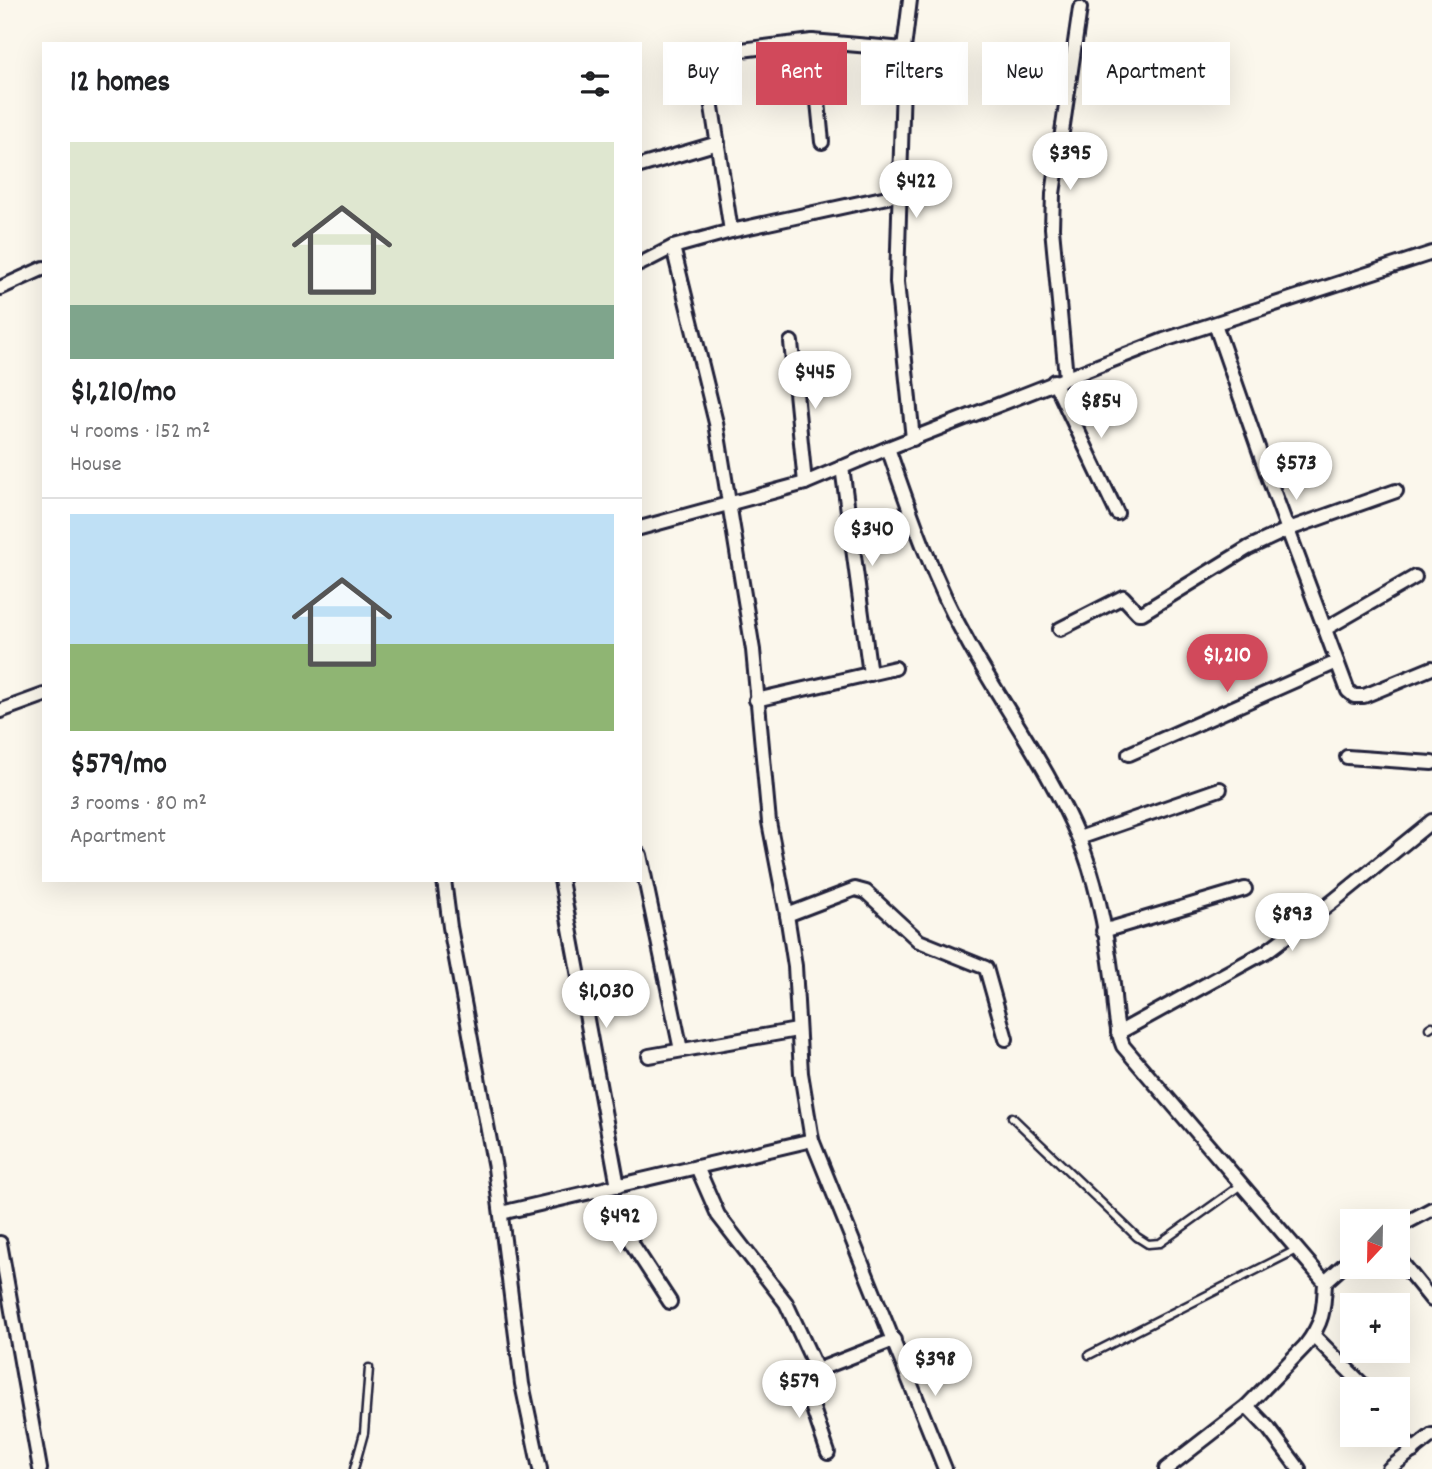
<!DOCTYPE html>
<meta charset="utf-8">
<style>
:root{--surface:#fff;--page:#f6f6f6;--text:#202124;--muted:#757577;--line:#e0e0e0;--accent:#d1495b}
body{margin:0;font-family:Dekko,sans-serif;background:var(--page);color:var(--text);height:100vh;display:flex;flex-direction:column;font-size:26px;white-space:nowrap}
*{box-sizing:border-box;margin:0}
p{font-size:23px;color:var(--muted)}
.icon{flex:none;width:38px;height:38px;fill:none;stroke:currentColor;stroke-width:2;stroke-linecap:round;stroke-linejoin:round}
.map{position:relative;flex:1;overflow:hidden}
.side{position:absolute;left:42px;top:42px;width:600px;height:840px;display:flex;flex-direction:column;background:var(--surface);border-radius:0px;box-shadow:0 7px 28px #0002}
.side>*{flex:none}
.guide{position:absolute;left:663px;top:42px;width:663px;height:63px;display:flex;gap:14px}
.needle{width:46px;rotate:202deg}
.controls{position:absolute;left:1340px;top:1209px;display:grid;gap:14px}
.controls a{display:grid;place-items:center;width:70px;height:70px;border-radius:0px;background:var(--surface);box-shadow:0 7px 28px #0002;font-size:35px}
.price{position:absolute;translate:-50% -60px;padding:0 16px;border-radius:24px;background:#fff;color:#222;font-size:23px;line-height:46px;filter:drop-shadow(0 2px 4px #0008)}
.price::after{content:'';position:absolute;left:50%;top:42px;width:21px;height:16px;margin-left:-10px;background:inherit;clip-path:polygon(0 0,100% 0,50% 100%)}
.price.active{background:var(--accent);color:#fff}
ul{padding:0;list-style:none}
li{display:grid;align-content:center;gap:14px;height:371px;padding:0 28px}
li+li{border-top:2px solid var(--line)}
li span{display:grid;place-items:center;height:217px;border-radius:0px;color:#555}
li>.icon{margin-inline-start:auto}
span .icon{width:126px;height:126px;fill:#fffc;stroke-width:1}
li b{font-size:30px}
h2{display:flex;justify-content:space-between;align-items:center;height:84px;padding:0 28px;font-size:30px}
.pill{padding:0 24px;border-radius:0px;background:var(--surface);box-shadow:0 7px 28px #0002;font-size:24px;line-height:63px}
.pill.active{background:var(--accent);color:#fff}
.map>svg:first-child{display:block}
</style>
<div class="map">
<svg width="1432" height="1469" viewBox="0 0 1432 1469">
<rect width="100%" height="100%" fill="#fbf7ec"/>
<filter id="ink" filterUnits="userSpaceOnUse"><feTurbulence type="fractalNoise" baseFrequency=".0143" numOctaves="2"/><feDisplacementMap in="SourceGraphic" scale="14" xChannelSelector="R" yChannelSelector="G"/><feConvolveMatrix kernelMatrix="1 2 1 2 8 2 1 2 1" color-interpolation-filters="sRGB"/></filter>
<g filter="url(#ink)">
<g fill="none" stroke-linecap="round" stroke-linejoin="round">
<g stroke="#22223b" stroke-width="11">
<g id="service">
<polyline points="1429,1028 1432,1026"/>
<polyline points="1012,1117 1137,1237 1148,1244 1160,1243 1241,1185"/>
<polyline points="1089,1355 1296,1250"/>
<polyline points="354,1469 364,1433 369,1368"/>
</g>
</g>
<g stroke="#22223b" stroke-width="18">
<g id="minor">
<polyline points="910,0 904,49 897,282 913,439"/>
<polyline points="812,41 822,142"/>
<polyline points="640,166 718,143"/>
<polyline points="731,231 705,61 710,54 812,41 904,49"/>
<polyline points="673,247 716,423 753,650 769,822 787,915 795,966 801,1073 812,1140 945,1469"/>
<polyline points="640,264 673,247 731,231 901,194"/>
<polyline points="0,288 44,268"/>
<polyline points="1215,324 1269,479 1348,691 1354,696 1364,696 1432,668"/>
<polyline points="791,342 805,483"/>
<polyline points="1066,377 1052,228 1053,194 1080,8"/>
<polyline points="1054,381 1117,513"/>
<path d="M 888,448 C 911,515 934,582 969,644 C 1005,709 1050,770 1079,839 C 1098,883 1107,936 1113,984 C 1115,1005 1115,1026 1123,1046 L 1325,1282 C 1324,1310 1323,1323 1305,1346 L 1247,1406 L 1166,1469"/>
<polyline points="842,467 870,674"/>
<polyline points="640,528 805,483 888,448 1164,340 1432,253"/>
<polyline points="1060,629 1123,597 1138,613 1142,613 1248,548 1289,529 1396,491"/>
<polyline points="1325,629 1415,577"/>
<polyline points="756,700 895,668"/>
<polyline points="0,711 44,695"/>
<polyline points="1129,754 1337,662"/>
<polyline points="1347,757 1432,763"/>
<polyline points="1079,838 1220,789"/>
<polyline points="640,855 681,1050"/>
<polyline points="444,880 450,927 495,1168 522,1384 540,1469"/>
<polyline points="561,880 618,1186"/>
<polyline points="787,915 855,889 866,892 919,941 986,968 1006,1039"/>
<polyline points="1103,931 1245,889"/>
<polyline points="1118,1033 1267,951 1331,903 1432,821"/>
<polyline points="649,1056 797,1030"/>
<polyline points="697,1167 718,1215 786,1303 817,1370"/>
<polyline points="597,1190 670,1302"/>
<polyline points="501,1213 812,1140"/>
<polyline points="1398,1227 1432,1209"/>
<polyline points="0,1243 40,1469"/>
<polyline points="1398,1258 1432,1300"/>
<polyline points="1325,1282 1353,1257"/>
<polyline points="1313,1335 1368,1390"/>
<polyline points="802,1376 828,1453"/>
<polyline points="776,1386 894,1340"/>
<polyline points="1247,1406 1269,1429 1299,1469"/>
<polyline points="1398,1430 1413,1451"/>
<polyline points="1389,1469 1432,1435"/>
</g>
</g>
<use href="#service" stroke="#fbf7ec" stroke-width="6"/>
<use href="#minor" stroke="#fbf7ec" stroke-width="12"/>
</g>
</g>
</svg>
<div class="controls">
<a><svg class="needle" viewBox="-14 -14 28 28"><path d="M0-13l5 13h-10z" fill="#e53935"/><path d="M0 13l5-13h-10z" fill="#757577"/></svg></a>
<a>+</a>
<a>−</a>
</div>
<b class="price" style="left:1070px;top:192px">$395</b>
<b class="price" style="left:916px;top:220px">$422</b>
<b class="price" style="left:815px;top:411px">$445</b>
<b class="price" style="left:1101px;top:440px">$854</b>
<b class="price" style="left:1296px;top:502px">$573</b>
<b class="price" style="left:872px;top:568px">$340</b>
<b class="price active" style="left:1227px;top:694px">$1,210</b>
<b class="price" style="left:1292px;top:953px">$893</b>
<b class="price" style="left:606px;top:1030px">$1,030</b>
<b class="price" style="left:620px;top:1255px">$492</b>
<b class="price" style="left:935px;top:1398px">$398</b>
<b class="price" style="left:799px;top:1420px">$579</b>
<div class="guide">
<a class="pill">Buy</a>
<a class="pill active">Rent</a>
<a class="pill">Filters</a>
<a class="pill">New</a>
<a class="pill">Apartment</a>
</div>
<section class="side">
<h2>12 homes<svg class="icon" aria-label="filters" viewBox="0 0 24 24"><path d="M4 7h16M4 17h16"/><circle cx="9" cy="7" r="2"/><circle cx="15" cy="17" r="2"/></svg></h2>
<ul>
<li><span style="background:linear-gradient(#dfe7d0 75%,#7fa58c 0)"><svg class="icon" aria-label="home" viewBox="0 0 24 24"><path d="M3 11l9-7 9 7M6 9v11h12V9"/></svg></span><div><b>$1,210/mo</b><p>4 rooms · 152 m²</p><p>House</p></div></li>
<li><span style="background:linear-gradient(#bfe0f5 60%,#8fb573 0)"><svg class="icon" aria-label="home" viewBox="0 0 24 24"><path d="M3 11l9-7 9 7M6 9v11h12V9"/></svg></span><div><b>$579/mo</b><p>3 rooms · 80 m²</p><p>Apartment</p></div></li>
</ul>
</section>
</div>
